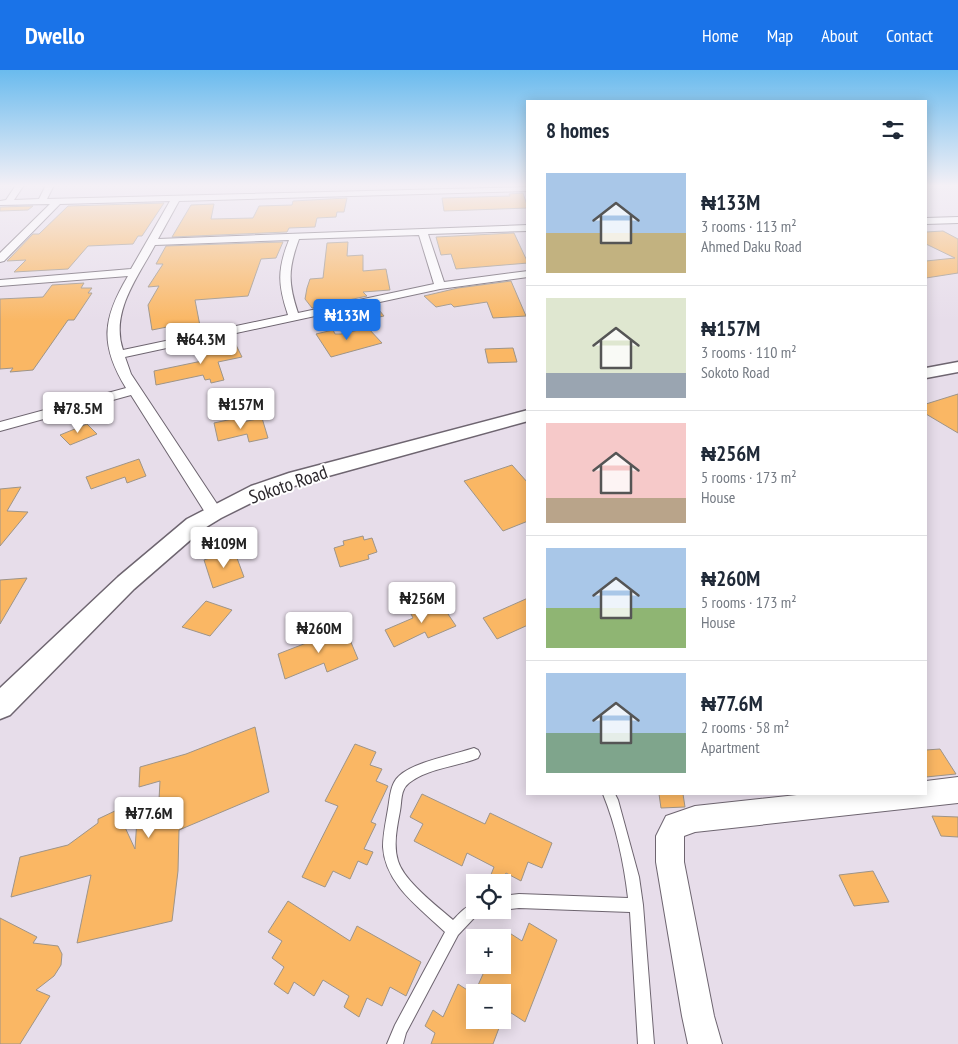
<!DOCTYPE html>
<meta charset="utf-8">
<style>
:root{--surface:#fff;--page:#f6f6f7;--text:#1f2937;--muted:#747a83;--line:#e0e1e3;--accent:#1a73e8}
body{margin:0;font-family:"PT Sans Narrow",sans-serif;background:var(--page);color:var(--text);height:100vh;display:flex;flex-direction:column;font-size:19px;white-space:nowrap}
*{box-sizing:border-box;margin:0}
p{font-size:16px;color:var(--muted)}
.icon{flex:none;width:28px;height:28px;fill:none;stroke:currentColor;stroke-width:2;stroke-linecap:round;stroke-linejoin:round}
.map{position:relative;flex:1;overflow:hidden}
.sheet{position:absolute;left:526px;top:30px;width:401px;height:695px;display:flex;flex-direction:column;background:var(--surface);border-radius:0px;box-shadow:0 2px 12px #0003}
.sheet>*{flex:none}
.buttons{position:absolute;left:466px;top:804px;display:grid;gap:10px}
.buttons a{display:grid;place-items:center;width:45px;height:45px;border-radius:0px;background:var(--surface);box-shadow:0 2px 12px #0003;font-size:25px}
.price{position:absolute;translate:-50% -42px;padding:0 11px;border-radius:5px;background:#fff;color:#222;font-size:16px;line-height:32px;filter:drop-shadow(0 1px 2px #0008)}
.price::after{content:'';position:absolute;left:50%;top:30px;width:15px;height:11px;margin-left:-8px;background:inherit;clip-path:polygon(0 0,100% 0,50% 100%)}
.price.active{background:var(--accent);color:#fff}
ul{padding:0;list-style:none}
li{display:flex;align-items:center;gap:15px;height:125px;padding:0 20px}
li+li{border-top:1px solid var(--line)}
li span{display:grid;place-items:center;flex:none;width:140px;height:100px;border-radius:0px;color:#555}
li>.icon{margin-inline-start:auto}
span .icon{width:60px;height:60px;fill:#fffc;stroke-width:1}
li b{font-size:21px}
h2{display:flex;justify-content:space-between;align-items:center;height:60px;padding:0 20px;font-size:21px}
header{display:flex;align-items:center;gap:30px;box-sizing:border-box;height:70px;padding:0 25px;background:var(--accent);color:#fff}
header strong{font-size:24px}
nav{display:flex;gap:28px;margin-inline-start:auto;font-size:18px}
.map>svg:first-child{display:block}
</style>
<header>
<strong>Dwello</strong>
<nav><a>Home</a><a>Map</a><a>About</a><a>Contact</a></nav>
</header>
<div class="map">
<svg width="958" height="974" viewBox="0 0 958 974">
<rect width="100%" height="100%" fill="#e7ddea"/>
<g fill="#fab764" stroke="#9e9488">
<polygon points="523,123 528,138 444,141 442,128 510,126 509,124"/>
<polygon points="347,128 344,142 337,142 336,147 317,148 315,157 289,158 287,162 172,167 191,135 214,134 211,149 253,148 259,136 292,135 293,131"/>
<polygon points="164,133 142,166 138,166 133,174 88,176 68,199 14,202 26,190 7,191 33,164 39,164 68,136"/>
<polygon points="33,136 28,140 0,141 0,137"/>
<polygon points="943,161 958,169 958,203 926,208 926,191 955,188 926,174 926,162"/>
<polygon points="514,163 528,193 456,199 451,184 441,185 436,167"/>
<polygon points="283,172 276,188 261,189 248,226 195,230 200,256 204,256 205,261 173,266 172,256 152,260 148,235 159,216 148,217 163,194 156,194 166,176"/>
<polygon points="348,172 347,186 363,185 363,201 386,199 390,220 363,222 367,226 312,238 305,229 307,218 310,209 323,208 327,173"/>
<polygon points="511,211 526,246 493,248 487,232 454,237 451,234 436,237 424,226 458,218"/>
<polygon points="84,213 81,218 92,218 88,223 92,223 74,250 68,250 33,300 10,302 13,298 0,299 0,229 43,227 52,215"/>
<polygon points="375,235 384,246 370,249 361,238"/>
<polygon points="368,258 382,273 331,287 316,264 333,260 335,264 341,264"/>
<polygon points="207,271 208,278 235,273 242,287 218,292 224,310 211,313 210,309 205,310 203,305 156,315 154,301 202,291 196,274"/>
<polygon points="513,278 517,292 488,293 485,279"/>
<polygon points="958,324 958,363 926,344 926,334"/>
<polygon points="237,348 238,353 262,348 268,368 249,372 247,364 218,371 214,353"/>
<polygon points="87,354 97,364 70,375 60,365"/>
<polygon points="139,389 146,406 127,413 125,407 91,419 86,407"/>
<polygon points="512,395 528,413 528,451 503,461 464,411"/>
<polygon points="21,417 7,441 28,442 0,476 0,419"/>
<polygon points="363,466 364,470 372,468 377,482 368,485 369,489 340,497 334,478 344,475 343,471"/>
<polygon points="234,480 244,507 213,518 204,490"/>
<polygon points="27,508 0,554 0,510"/>
<polygon points="528,528 528,555 497,569 483,548"/>
<polygon points="438,529 456,556 428,568 425,562 394,577 385,560 413,548 410,542"/>
<polygon points="206,531 232,540 210,566 182,557"/>
<polygon points="345,558 358,589 327,602 324,593 285,609 278,584"/>
<polygon points="255,657 269,722 179,760 178,801 172,851 77,873 91,805 11,827 20,787 68,775 98,753 98,749 117,740 135,779 137,749 158,748 160,711 139,717 140,697 186,684"/>
<polygon points="355,674 376,682 370,695 382,699 376,711 388,716 371,752 376,754 364,779 373,782 367,795 358,791 350,809 333,801 325,817 302,807 338,736 325,731"/>
<polygon points="940,679 956,704 926,707 926,680"/>
<polygon points="422,724 485,754 490,743 552,773 542,798 528,792 521,811 506,803 500,812 490,807 494,797 467,783 462,796 414,771 423,754 410,747"/>
<polygon points="659,724 683,724 685,737 661,738"/>
<polygon points="932,746 958,747 958,767 941,766"/>
<polygon points="873,801 889,832 854,836 839,805"/>
<polygon points="288,831 350,871 357,856 421,892 406,926 390,917 382,936 367,928 359,947 344,937 349,926 323,910 314,926 294,912 288,924 274,914 284,897 272,888 282,871 268,862"/>
<polygon points="0,848 37,867 33,873 58,876 62,884 61,895 54,906 36,920 50,926 20,974 0,974"/>
<polygon points="529,853 557,870 525,952 502,937 502,922 475,922 487,895 502,895 502,874 508,862 522,871"/>
<polygon points="458,914 475,925 475,950 502,950 493,974 431,974 435,963 425,956 433,940 443,947"/>
</g>
<g fill="none" stroke-linecap="round" stroke-linejoin="round">
<g stroke="#6e6570" stroke-width="2">
<g id="service">
<path d="M 474,678 L 478,680 L 480,684 L 478,688 C 456,697 428,698 409,713 C 400,720 402,731 400,741 C 397,757 393,775 398,791 C 404,811 437,836 453,850 C 460,843 465,836 475,834 L 475,840 L 485,840 L 483,845 L 474,848 L 458,865 L 406,963 L 403,974 L 387,974 L 395,955 L 445,862 C 420,838 385,814 383,777 C 383,764 386,751 388,739 C 390,728 390,714 399,706 C 414,692 453,685 474,678 Z"/>
<path d="M 603,724 L 615,724 L 618,730 L 639,807 L 643,835 L 654,974 L 638,974 L 630,842 L 519,838 L 502,840 L 502,826 L 519,824 L 628,828 C 624,793 616,756 603,724 Z"/>
</g>
</g>
<g stroke="#6e6570" stroke-width="2">
<g id="minor">
<path d="M 16,115 L 24,115 L 14,130 L 39,129 L 46,115 L 54,115 L 47,129 L 528,117 L 528,121 L 179,131 L 158,169 L 528,155 L 528,161 L 428,164 L 444,212 L 528,201 L 528,207 L 440,219 L 125,287 L 131,304 L 223,443 L 220,447 L 214,449 L 208,447 L 131,325 L 0,361 L 0,352 L 126,318 C 99,274 103,248 128,206 L 0,216 L 0,210 L 131,199 L 170,131 L 60,134 L 4,191 L 0,192 L 0,183 L 50,134 L 0,135 L 0,131 L 6,130 ZM 419,165 L 434,214 L 298,243 C 288,213 288,199 299,169 ZM 289,170 C 277,200 278,215 288,245 L 123,280 C 110,242 138,207 155,175 Z"/>
<polygon points="958,147 958,153 926,154 926,148"/>
<polygon points="958,707 958,733 695,762 684,766 684,792 714,946 722,974 688,974 682,946 656,792 656,766 666,746 695,736 806,724 926,724 926,711"/>
</g>
</g>
<g stroke="#6e6570" stroke-width="3">
<g id="tertiary">
<polygon points="958,292 958,302 926,308 926,298"/>
<polygon points="528,340 528,351 303,413 265,426 221,448 203,459 134,519 10,645 0,649 0,618 118,507 187,449 251,416 289,403"/>
</g>
</g>
<use href="#service" fill="#fff" fill-rule="evenodd"/>
<use href="#minor" fill="#fff" fill-rule="evenodd"/>
<use href="#tertiary" fill="#fff" fill-rule="evenodd"/>
</g>
<linearGradient id="sky" x2="0" y2="1"><stop stop-color="#6abbee"/><stop offset="0.46" stop-color="#f4f0f6"/><stop offset="1" stop-color="#f4f0f6" stop-opacity="0"/></linearGradient>
<rect width="958" height="251" fill="url(#sky)"/>
<g text-anchor="middle" dominant-baseline="central" stroke-width="4" stroke-linejoin="round" paint-order="stroke">
<g font-size="19" fill="#2c282d" stroke="#fff">
<text transform="translate(288 414) rotate(-19)">Sokoto Road</text>
</g>
</g>
</svg>
<div class="buttons">
<a><svg class="icon" aria-label="locate" viewBox="0 0 24 24"><circle cx="12" cy="12" r="6"/><path d="M12 2v4M12 18v4M2 12h4M18 12h4"/></svg></a>
<a>+</a>
<a>−</a>
</div>
<b class="price active" style="left:347px;top:271px">₦133M</b>
<b class="price" style="left:201px;top:295px">₦64.3M</b>
<b class="price" style="left:241px;top:360px">₦157M</b>
<b class="price" style="left:78px;top:364px">₦78.5M</b>
<b class="price" style="left:224px;top:499px">₦109M</b>
<b class="price" style="left:422px;top:554px">₦256M</b>
<b class="price" style="left:319px;top:584px">₦260M</b>
<b class="price" style="left:149px;top:769px">₦77.6M</b>
<section class="sheet">
<h2>8 homes<svg class="icon" aria-label="filters" viewBox="0 0 24 24"><path d="M4 7h16M4 17h16"/><circle cx="9" cy="7" r="2"/><circle cx="15" cy="17" r="2"/></svg></h2>
<ul>
<li><span style="background:linear-gradient(#a9c7e8 60%,#c2b280 0)"><svg class="icon" aria-label="home" viewBox="0 0 24 24"><path d="M3 11l9-7 9 7M6 9v11h12V9"/></svg></span><div><b>₦133M</b><p>3 rooms · 113 m²</p><p>Ahmed Daku Road</p></div></li>
<li><span style="background:linear-gradient(#dfe7d0 75%,#9aa5b1 0)"><svg class="icon" aria-label="home" viewBox="0 0 24 24"><path d="M3 11l9-7 9 7M6 9v11h12V9"/></svg></span><div><b>₦157M</b><p>3 rooms · 110 m²</p><p>Sokoto Road</p></div></li>
<li><span style="background:linear-gradient(#f6c9c9 75%,#b9a48a 0)"><svg class="icon" aria-label="home" viewBox="0 0 24 24"><path d="M3 11l9-7 9 7M6 9v11h12V9"/></svg></span><div><b>₦256M</b><p>5 rooms · 173 m²</p><p>House</p></div></li>
<li><span style="background:linear-gradient(#a9c7e8 60%,#8fb573 0)"><svg class="icon" aria-label="home" viewBox="0 0 24 24"><path d="M3 11l9-7 9 7M6 9v11h12V9"/></svg></span><div><b>₦260M</b><p>5 rooms · 173 m²</p><p>House</p></div></li>
<li><span style="background:linear-gradient(#a9c7e8 60%,#7fa58c 0)"><svg class="icon" aria-label="home" viewBox="0 0 24 24"><path d="M3 11l9-7 9 7M6 9v11h12V9"/></svg></span><div><b>₦77.6M</b><p>2 rooms · 58 m²</p><p>Apartment</p></div></li>
</ul>
</section>
</div>
